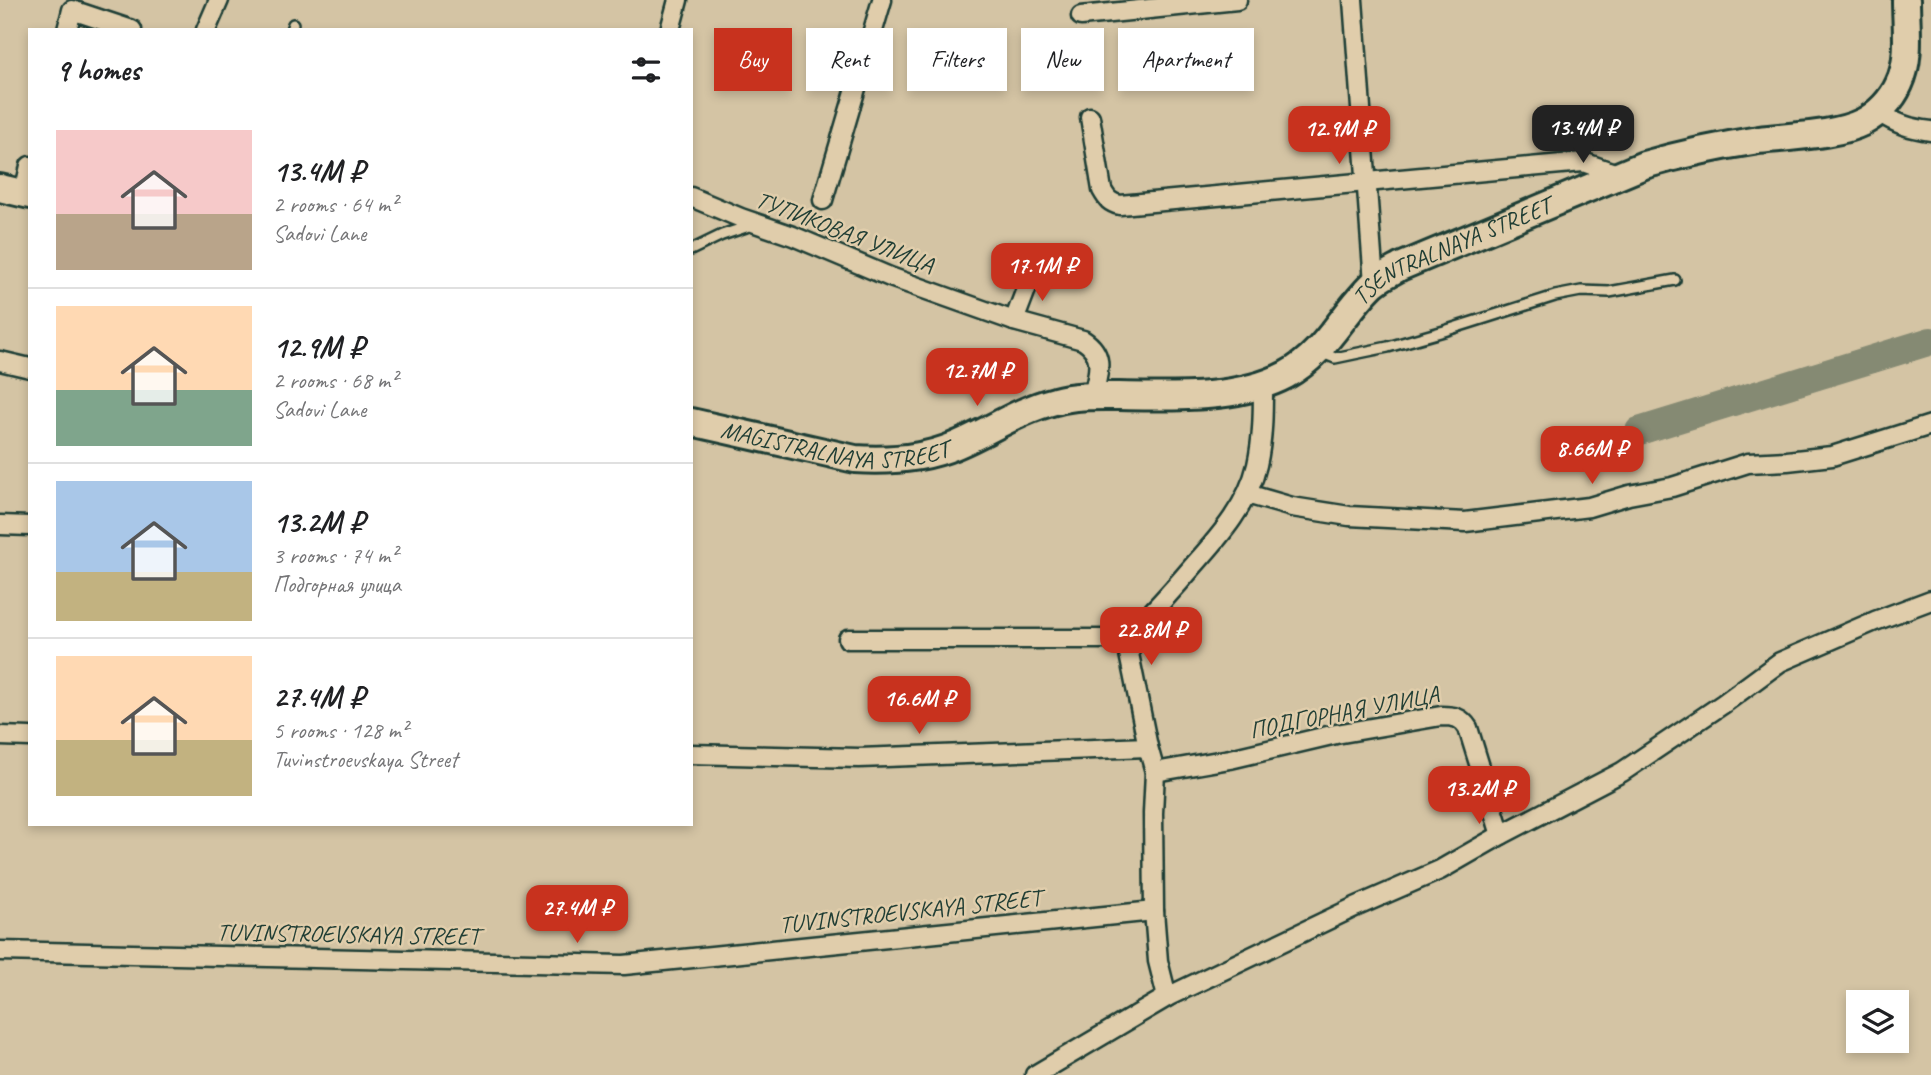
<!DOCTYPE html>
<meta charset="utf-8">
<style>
:root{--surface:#fff;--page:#f2f2f2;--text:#202124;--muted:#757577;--line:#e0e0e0;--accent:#c8321e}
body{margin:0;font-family:Caveat,sans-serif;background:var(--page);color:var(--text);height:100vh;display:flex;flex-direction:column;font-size:26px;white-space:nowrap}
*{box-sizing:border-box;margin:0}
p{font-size:23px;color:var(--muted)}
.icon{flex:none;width:38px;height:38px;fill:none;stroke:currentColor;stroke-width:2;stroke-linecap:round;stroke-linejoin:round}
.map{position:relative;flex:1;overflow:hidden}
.panel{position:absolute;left:28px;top:28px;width:665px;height:798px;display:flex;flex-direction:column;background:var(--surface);border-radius:0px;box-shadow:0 4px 10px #0003}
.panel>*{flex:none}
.banner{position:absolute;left:714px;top:28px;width:665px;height:63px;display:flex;gap:14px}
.fabs{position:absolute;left:1846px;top:990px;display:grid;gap:14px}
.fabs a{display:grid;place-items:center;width:63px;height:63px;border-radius:0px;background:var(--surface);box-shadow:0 4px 10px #0003;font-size:35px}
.price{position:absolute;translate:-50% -60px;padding:0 16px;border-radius:14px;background:var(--accent);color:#fff;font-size:23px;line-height:46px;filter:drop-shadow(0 2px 4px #0008)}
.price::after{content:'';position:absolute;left:50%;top:42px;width:21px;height:16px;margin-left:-10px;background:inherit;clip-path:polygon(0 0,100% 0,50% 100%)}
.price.active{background:#222;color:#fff}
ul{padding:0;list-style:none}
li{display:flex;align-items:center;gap:21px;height:175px;padding:0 28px}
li+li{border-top:2px solid var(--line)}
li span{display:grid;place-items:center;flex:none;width:196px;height:140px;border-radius:0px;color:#555}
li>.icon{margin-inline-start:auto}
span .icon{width:84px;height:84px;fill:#fffc;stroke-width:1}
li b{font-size:30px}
h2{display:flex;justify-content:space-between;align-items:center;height:84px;padding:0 28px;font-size:30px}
.chip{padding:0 24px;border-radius:0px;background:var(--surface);box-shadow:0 4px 10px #0003;font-size:24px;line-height:63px}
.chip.active{background:var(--accent);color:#fff}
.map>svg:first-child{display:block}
</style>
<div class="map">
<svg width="1931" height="1075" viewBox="0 0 1931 1075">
<rect width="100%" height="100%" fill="#d4c4a4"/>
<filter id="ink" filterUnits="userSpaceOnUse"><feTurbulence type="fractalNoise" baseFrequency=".0143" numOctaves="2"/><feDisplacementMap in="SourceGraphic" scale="14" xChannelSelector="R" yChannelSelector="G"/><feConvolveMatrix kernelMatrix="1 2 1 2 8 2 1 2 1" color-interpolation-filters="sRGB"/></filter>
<g filter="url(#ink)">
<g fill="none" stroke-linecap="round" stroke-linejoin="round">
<polyline stroke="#858a73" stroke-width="28" points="1639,431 1931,341"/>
<g stroke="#1f3d34" stroke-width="14">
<g id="lane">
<polyline points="291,30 293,24"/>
<polyline points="691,250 722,235 746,227 749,223"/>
<polyline points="1320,352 1335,358 1354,354 1388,347 1444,331 1555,296 1581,291 1609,292 1675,280"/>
</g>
</g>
<g stroke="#1f3d34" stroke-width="23">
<g id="street">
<polyline points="1353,0 1374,283"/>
<polyline points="1081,16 1237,0"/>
<polyline points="67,30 72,10 132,30"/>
<polyline points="206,30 219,0"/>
<polyline points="670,30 678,0"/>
<path d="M 1878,112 C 1897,124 1908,128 1931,131"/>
<path d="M 1090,117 L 1102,190 C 1107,199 1110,203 1120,205 L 1583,162 L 1620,175"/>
<polyline points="24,193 30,166"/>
<path d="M 691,197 L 741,218 L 793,236 L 890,277 L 1014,321 L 1083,340 C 1106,355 1098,373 1093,396"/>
<polyline points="823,200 882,0"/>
<polyline points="1014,321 1033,271"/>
<polyline points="0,361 30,368"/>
<polyline points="1247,494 1292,507 1349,516 1465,522 1589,507 1629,495 1672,487 1748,463 1787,461 1832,456 1931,425"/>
<polyline points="0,525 30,526"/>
<polyline points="848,639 1126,639"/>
<polyline points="0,736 30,737"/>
<polyline points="691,754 859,758 1148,747"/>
<path d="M 1155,772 L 1230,759 L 1336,734 L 1441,716 C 1454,716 1461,717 1468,728 L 1501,835"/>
<polyline points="0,951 624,965 1154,911"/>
<path d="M 1167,997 L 1158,961 L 1154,911 L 1153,813 L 1155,772 L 1148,747 L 1126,639 C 1150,615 1173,590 1195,564 C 1221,535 1248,504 1257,465 C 1263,438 1263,412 1263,385"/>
<polyline points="1035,1075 1167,997 1355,907 1440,870 1501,835 1622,772 1723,704 1780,662 1875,621 1931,600"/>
</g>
</g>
<g stroke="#1f3d34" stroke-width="32">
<g id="secondary">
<polyline points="0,188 30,195"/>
<path id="s1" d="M 691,422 L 855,459 C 887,461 923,459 954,446 C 988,432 1019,410 1055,401 C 1076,395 1098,396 1119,396 C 1171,397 1239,400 1286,375 C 1325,354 1342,314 1373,284 C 1381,277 1391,272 1400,267 L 1644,165 C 1682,154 1719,146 1759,140 C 1790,136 1835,136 1863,122 C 1878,114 1892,100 1899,84 C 1911,59 1906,27 1906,0"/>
</g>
</g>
<polyline stroke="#1f3d34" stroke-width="2.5" stroke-dasharray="7 5" stroke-linecap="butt" points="805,223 813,211"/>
<use href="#lane" stroke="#e0cdab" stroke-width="9"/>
<use href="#street" stroke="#e0cdab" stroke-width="18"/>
<use href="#secondary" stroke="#e0cdab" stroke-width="26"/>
</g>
</g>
<g text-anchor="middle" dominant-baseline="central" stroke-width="5" stroke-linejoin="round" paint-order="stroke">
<g font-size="24" fill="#1f3d34" stroke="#e0cdab">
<text transform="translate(845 232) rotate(21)">ТУПИКОВАЯ УЛИЦА</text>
<text stroke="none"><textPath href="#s1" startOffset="826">TSENTRALNAYA STREET</textPath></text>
<text stroke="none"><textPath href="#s1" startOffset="147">MAGISTRALNAYA STREET</textPath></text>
<text transform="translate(1344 712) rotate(-11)">ПОДГОРНАЯ УЛИЦА</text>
<text transform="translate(910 911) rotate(-6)">TUVINSTROEVSKAYA STREET</text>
<text transform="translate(348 934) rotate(1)">TUVINSTROEVSKAYA STREET</text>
</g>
</g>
</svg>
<div class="fabs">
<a><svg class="icon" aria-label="layers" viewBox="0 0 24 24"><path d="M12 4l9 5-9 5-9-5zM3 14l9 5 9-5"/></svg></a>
</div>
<b class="price active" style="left:1583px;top:165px">13.4M ₽</b>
<b class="price" style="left:1339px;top:166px">12.9M ₽</b>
<b class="price" style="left:1042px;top:303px">17.1M ₽</b>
<b class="price" style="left:977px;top:408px">12.7M ₽</b>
<b class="price" style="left:1592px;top:486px">8.66M ₽</b>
<b class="price" style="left:1151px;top:667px">22.8M ₽</b>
<b class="price" style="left:919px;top:736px">16.6M ₽</b>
<b class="price" style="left:1479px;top:826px">13.2M ₽</b>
<b class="price" style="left:577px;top:945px">27.4M ₽</b>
<div class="banner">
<a class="chip active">Buy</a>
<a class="chip">Rent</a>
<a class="chip">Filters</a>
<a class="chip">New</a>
<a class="chip">Apartment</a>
</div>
<section class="panel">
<h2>9 homes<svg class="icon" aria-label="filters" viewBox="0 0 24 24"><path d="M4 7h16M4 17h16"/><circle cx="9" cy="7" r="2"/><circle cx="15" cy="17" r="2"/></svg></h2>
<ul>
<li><span style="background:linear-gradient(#f6c9c9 60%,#b9a48a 0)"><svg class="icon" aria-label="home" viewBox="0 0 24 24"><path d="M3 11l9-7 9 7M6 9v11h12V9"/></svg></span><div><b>13.4M ₽</b><p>2 rooms · 64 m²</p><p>Sadovi Lane</p></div></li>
<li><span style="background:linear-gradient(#ffd9b3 60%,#7fa58c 0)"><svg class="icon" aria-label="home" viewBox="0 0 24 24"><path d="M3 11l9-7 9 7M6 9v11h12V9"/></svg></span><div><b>12.9M ₽</b><p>2 rooms · 68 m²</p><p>Sadovi Lane</p></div></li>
<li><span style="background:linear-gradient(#a9c7e8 65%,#c2b280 0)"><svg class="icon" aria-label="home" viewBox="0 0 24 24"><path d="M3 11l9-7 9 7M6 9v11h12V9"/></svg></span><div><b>13.2M ₽</b><p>3 rooms · 74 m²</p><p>Подгорная улица</p></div></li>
<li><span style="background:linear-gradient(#ffd9b3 60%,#c2b280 0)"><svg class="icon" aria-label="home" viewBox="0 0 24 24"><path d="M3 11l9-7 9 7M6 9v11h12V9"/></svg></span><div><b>27.4M ₽</b><p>5 rooms · 128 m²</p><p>Tuvinstroevskaya Street</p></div></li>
</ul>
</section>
</div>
